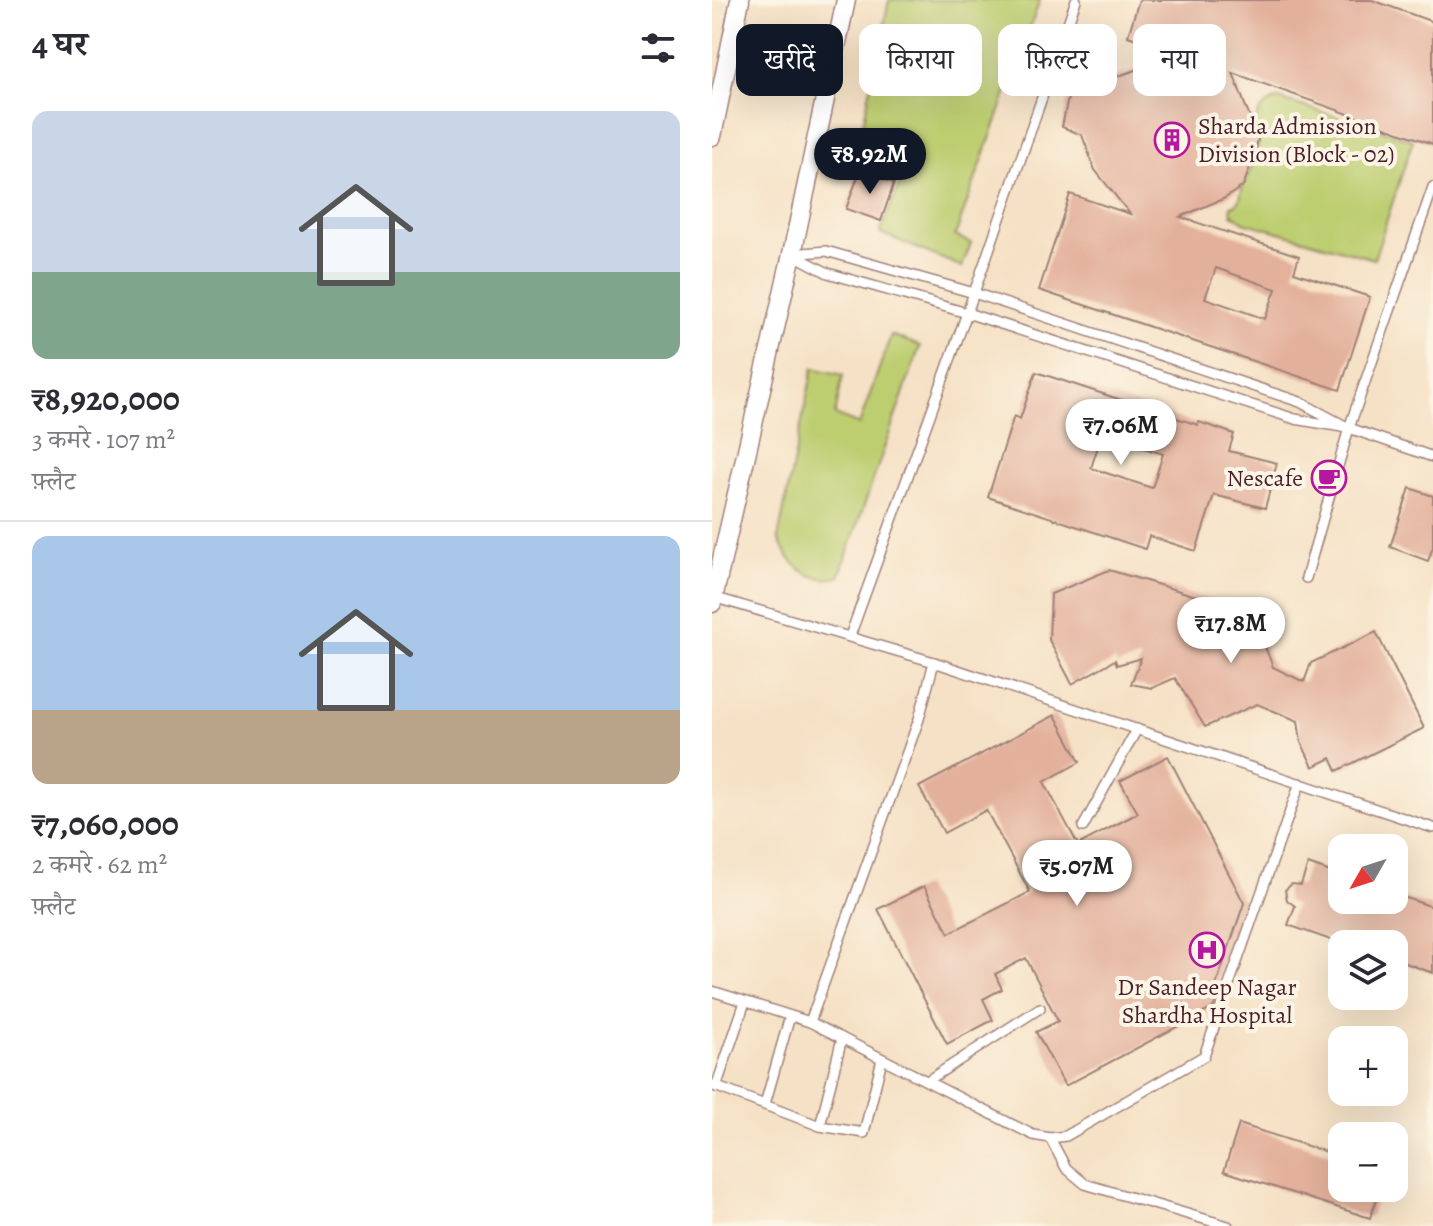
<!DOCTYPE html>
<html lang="hi">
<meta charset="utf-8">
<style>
:root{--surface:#fff;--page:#f7f7f7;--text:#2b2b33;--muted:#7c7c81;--line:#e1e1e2;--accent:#111827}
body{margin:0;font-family:Alegreya,"Noto Serif Devanagari",serif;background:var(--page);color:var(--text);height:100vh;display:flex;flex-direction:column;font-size:30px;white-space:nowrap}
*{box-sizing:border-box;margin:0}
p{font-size:26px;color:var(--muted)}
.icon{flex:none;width:44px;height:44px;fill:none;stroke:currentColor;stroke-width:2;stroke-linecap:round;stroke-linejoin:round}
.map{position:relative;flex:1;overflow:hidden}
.side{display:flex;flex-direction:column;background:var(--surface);width:712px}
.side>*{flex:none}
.top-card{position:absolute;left:24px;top:24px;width:576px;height:72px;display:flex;gap:16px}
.needle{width:52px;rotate:231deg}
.tools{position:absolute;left:616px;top:834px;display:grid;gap:16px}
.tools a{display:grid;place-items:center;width:80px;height:80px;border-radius:16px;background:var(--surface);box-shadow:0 8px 32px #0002;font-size:40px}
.price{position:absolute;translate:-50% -68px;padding:0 18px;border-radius:28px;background:#fff;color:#222;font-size:26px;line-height:52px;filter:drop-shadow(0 2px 4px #0008)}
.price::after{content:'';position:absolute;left:50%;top:48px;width:24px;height:18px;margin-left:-12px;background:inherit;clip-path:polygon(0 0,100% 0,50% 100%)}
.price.active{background:var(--accent);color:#fff}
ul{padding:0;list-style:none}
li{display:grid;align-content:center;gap:16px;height:424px;padding:0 32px}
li+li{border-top:2px solid var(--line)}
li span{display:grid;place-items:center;height:248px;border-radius:16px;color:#555}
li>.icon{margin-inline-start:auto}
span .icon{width:144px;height:144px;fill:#fffc;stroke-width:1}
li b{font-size:34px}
h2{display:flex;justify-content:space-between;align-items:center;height:96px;padding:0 32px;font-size:34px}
.tag{padding:0 28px;border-radius:16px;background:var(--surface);box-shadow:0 8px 32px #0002;font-size:28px;line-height:72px}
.tag.active{background:var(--accent);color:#fff}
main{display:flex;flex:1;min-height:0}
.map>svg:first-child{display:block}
</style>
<main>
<section class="side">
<h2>4 घर<svg class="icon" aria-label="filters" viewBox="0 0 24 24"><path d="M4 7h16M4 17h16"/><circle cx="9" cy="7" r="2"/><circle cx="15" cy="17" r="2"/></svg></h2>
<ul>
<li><span style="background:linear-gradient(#c9d6e8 65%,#7fa58c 0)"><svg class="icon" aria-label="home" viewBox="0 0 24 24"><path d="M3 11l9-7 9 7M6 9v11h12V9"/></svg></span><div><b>₹8,920,000</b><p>3 कमरे · 107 m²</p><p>फ़्लैट</p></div></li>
<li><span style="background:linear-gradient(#a9c7e8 70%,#b9a48a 0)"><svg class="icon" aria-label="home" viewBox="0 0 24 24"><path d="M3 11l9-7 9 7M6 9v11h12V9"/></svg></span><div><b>₹7,060,000</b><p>2 कमरे · 62 m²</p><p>फ़्लैट</p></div></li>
</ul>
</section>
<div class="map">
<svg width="721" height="1226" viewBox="0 0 721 1226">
<rect width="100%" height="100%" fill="#fcf5e5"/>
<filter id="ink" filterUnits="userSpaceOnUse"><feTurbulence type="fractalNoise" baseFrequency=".0125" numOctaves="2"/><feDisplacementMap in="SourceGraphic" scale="16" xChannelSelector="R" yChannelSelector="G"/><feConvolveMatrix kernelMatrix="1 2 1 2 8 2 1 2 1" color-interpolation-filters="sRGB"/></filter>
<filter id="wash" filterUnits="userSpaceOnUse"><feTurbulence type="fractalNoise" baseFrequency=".006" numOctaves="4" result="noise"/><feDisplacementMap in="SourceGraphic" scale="32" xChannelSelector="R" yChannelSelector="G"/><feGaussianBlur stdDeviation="1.8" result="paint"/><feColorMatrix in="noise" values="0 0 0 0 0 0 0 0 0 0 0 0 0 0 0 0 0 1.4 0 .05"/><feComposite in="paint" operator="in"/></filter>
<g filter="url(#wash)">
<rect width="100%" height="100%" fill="#f5e1c5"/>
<g fill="#bdce71" stroke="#84764e" stroke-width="2">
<polygon points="177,0 328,0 243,236 259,243 250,267 168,233 191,176 144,158"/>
<path d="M 567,99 L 701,140 L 662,259 L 532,222 L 520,214 L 519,206 C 527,204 529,200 529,191 L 543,160 L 548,136 L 543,127 C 544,111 552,104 567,99 Z"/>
<path d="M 179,335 L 208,346 L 127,577 C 97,584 76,564 66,538 L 101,368 L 131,375 L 123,415 L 147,425 Z"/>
</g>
<g id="blocks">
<g fill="#e3b19b" fill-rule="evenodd">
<path d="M 427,0 L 660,0 L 721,22 L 721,144 L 521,73 L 546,139 L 543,154 L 531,186 L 513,198 L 468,217 L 587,256 L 582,272 L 658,297 L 628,390 L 327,290 L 358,194 L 418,214 L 383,170 L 370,135 L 350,127 L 359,83 L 401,78 L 468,54 L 416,36 ZM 504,268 L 564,289 L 553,319 L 493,298 Z"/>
<polygon points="148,171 182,183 169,221 134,209"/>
<path d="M 324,372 L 486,425 L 487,422 L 522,434 L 517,451 L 565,463 L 553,508 L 502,495 L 484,551 L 437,536 L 433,549 L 276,497 L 302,416 L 308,419 ZM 390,434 L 451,454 L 440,488 L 379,468 Z"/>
<polygon points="698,488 721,496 721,547 716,561 678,547"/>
<polygon points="397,570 511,604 527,607 526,620 540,614 561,667 592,682 599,663 664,632 712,728 625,771 619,758 601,767 589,742 586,721 545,704 493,727 463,678 440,688 419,684 429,658 405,665 403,660 360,684 337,640 339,594"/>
<polygon points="343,715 368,762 332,782 366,845 426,813 408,781 456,756 532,903 500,997 503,1003 501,1008 353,1086 324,1032 346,1021 314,958 283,974 290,989 271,999 281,1020 235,1044 166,909 212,886 237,933 318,892 274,810 232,833 207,787"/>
<polygon points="596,864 630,876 630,900 682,900 682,894 721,907 721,973 682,959 682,944 630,944 576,925 583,906 575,900 573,890 580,884 589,885"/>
<polygon points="527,1124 630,1157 630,1188 668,1188 658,1218 512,1171"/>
</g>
</g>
</g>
<g filter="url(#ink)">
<use href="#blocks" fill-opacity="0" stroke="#a08078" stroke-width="2"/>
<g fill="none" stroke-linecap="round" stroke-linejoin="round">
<g stroke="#a08078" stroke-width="12">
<g id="lane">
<polyline points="80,254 114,251 262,293 588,402 637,428 721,457"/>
<polyline points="80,254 116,273 255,313 583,419 630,427"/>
<polyline points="594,578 637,428 721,187"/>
<polyline points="1,597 222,662 721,828"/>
<polyline points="138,636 255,313 364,0"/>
<polyline points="222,662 207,719 98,1022 321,1135 338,1138 354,1136 492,1056 588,783"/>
<polyline points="371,827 425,729"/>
<polyline points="0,991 98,1022"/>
<polyline points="215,1081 328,1008"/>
<polyline points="0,1085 108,1126 152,1133 170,1059"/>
<polyline points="4,1087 33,1002"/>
<polyline points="53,1104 78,1016"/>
<polyline points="108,1126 130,1038"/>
<polyline points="338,1138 354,1168 373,1184 516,1226"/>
</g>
</g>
<g stroke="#a08078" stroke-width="21">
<g id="street">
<polyline points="0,136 28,0"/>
<polyline points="0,603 80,254 134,0"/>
</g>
</g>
<use href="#lane" stroke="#fff" stroke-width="9"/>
<use href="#street" stroke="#fff" stroke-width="18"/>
</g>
</g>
<defs>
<g id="building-ring" transform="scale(1.8)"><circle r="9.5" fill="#fcf5e5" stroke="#b5179e" stroke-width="1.5"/><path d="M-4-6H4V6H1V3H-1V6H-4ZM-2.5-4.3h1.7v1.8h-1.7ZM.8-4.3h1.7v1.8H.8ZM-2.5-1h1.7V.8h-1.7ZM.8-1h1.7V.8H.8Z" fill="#b5179e"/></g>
<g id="cafe-ring" transform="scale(1.8)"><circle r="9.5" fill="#fcf5e5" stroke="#b5179e" stroke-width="1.5"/><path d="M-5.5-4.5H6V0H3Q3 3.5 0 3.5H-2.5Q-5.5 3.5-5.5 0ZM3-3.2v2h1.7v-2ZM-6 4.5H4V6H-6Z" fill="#b5179e"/></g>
<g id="hospital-ring" transform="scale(1.8)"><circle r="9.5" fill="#fcf5e5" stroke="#b5179e" stroke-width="1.5"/><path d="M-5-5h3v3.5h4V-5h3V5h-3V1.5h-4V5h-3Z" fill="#b5179e"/></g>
</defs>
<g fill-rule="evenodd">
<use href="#building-ring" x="460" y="140"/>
<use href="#cafe-ring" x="617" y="478"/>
<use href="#hospital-ring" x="495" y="950"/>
</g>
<g text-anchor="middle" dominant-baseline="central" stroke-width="8" stroke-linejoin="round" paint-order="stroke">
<g font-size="24" fill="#4a1f2b" stroke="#fcf5e5" text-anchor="start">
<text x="486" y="126">Sharda Admission<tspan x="486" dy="28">Division (Block - 02)</tspan></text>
<text x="591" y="478" text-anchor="end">Nescafe</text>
<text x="495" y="987" text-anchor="middle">Dr Sandeep Nagar<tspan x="495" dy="28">Shardha Hospital</tspan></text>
</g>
</g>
</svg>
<div class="tools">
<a><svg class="needle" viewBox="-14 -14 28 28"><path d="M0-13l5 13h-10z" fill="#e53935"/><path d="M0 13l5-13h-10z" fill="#7c7c81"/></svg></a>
<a><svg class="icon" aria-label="layers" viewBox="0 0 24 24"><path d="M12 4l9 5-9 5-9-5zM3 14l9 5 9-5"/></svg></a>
<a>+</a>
<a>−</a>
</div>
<b class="price active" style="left:158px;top:196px">₹8.92M</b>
<b class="price" style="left:409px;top:467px">₹7.06M</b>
<b class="price" style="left:519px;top:665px">₹17.8M</b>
<b class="price" style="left:365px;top:908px">₹5.07M</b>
<div class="top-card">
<a class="tag active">खरीदें</a>
<a class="tag">किराया</a>
<a class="tag">फ़िल्टर</a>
<a class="tag">नया</a>
</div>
</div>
</main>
